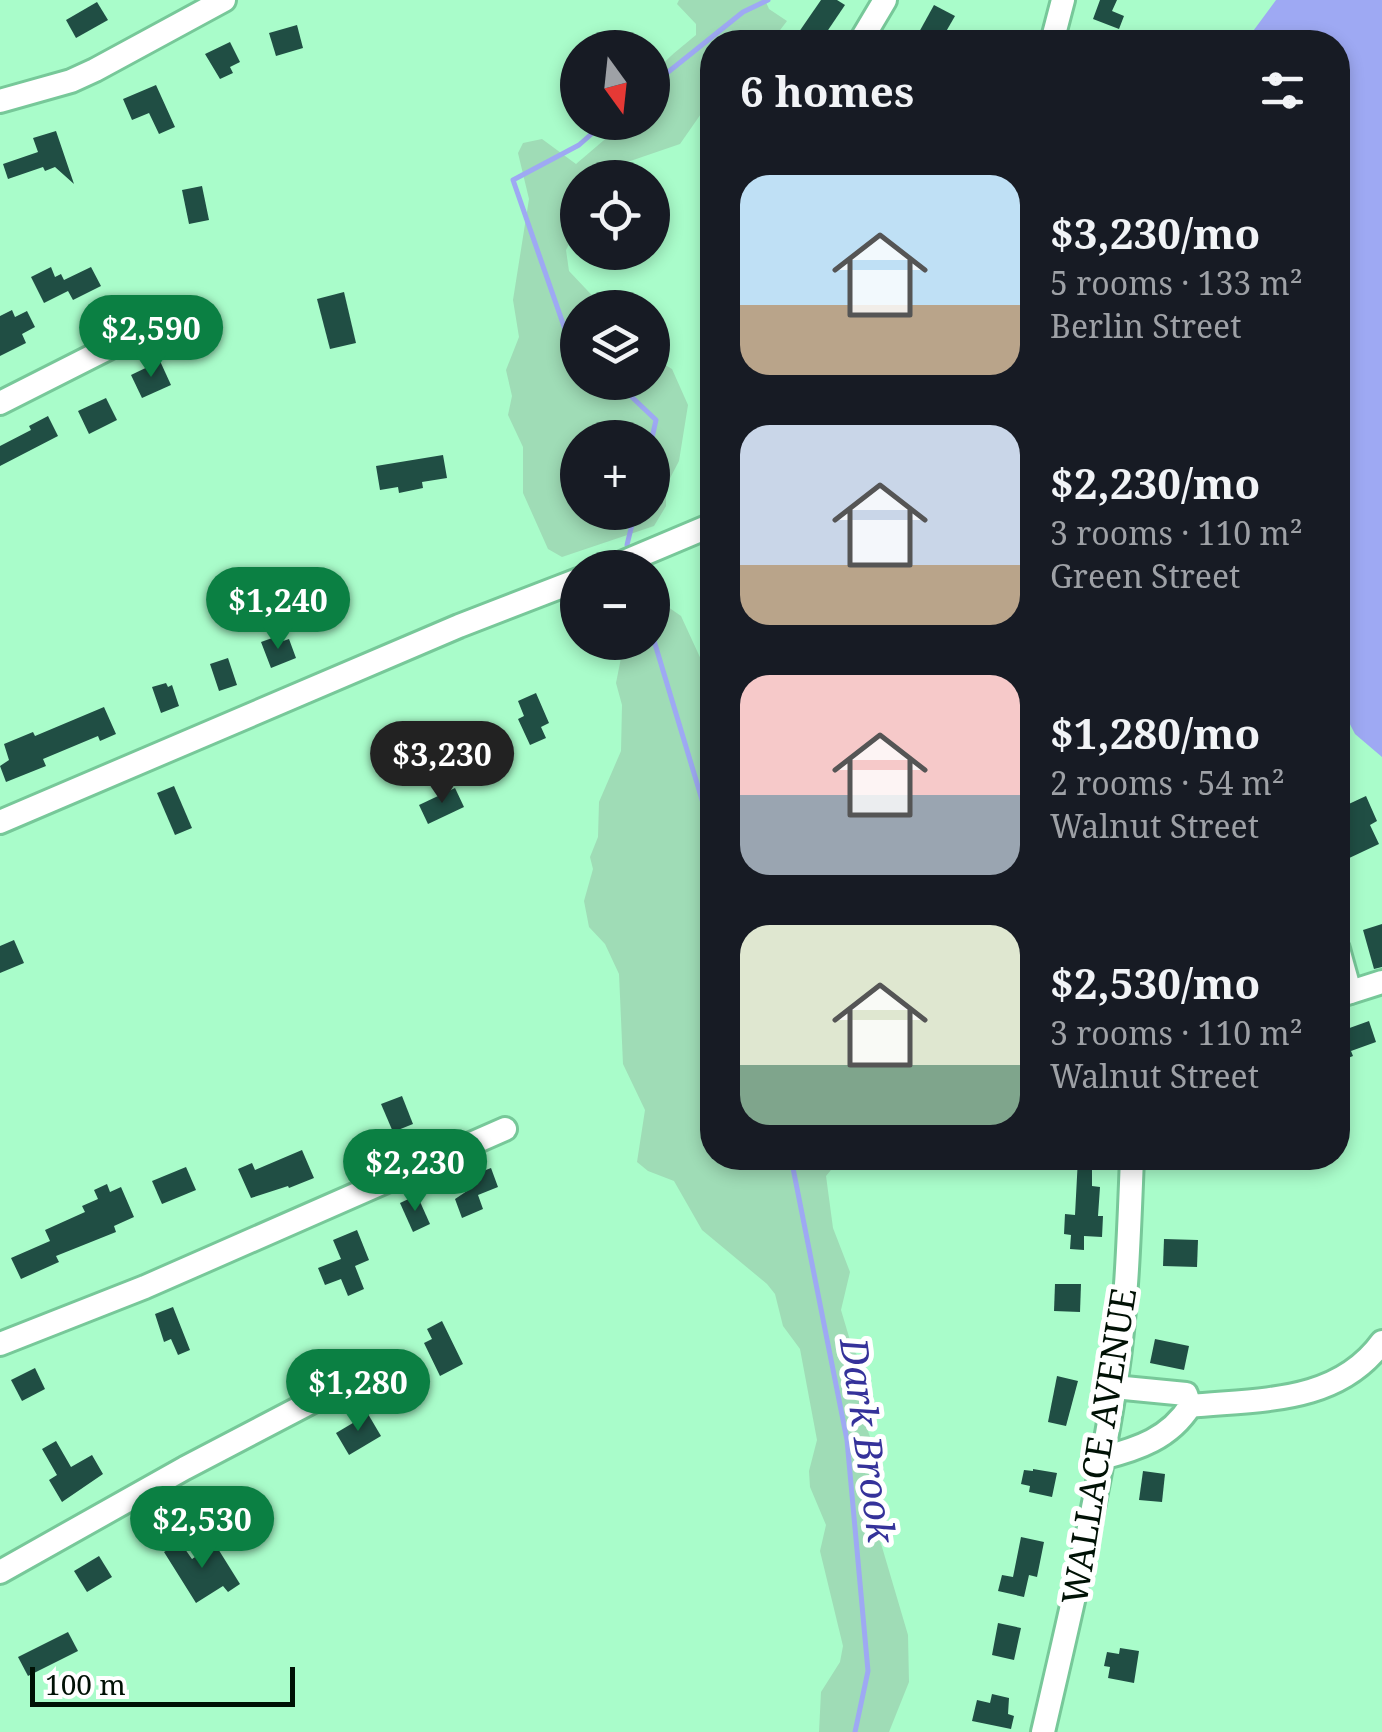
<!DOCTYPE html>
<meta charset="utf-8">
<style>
:root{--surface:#171b24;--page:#20242c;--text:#f1f3f6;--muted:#9ea1a6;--accent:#0b8043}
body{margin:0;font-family:"Noto Serif",serif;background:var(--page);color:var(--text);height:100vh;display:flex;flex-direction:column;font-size:38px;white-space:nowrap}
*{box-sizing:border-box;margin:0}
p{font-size:32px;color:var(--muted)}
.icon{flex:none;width:55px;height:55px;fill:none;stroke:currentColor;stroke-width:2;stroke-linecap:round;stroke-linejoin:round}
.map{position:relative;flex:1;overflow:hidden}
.panel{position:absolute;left:700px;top:30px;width:650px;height:1140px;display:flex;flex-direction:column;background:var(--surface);border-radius:40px;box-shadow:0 5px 15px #0003}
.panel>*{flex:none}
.needle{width:65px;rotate:165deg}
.controls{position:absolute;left:560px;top:30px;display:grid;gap:20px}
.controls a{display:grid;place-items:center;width:110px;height:110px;border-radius:50%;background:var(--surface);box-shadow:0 5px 15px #0003;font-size:50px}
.scale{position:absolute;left:30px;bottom:25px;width:265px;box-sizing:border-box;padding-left:10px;border:5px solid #001105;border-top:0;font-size:28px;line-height:35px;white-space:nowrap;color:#001105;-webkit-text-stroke:8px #fff;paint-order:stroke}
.price{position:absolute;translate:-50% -85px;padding:0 22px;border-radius:35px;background:var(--accent);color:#fff;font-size:32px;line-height:65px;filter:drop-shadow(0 2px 5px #0008)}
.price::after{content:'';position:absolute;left:50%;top:60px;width:30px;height:22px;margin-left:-15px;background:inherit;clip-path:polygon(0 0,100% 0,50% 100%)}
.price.current{background:#222;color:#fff}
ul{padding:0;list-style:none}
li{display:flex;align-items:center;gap:30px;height:250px;padding:0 40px}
li span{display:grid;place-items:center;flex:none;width:280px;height:200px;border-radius:30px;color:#555}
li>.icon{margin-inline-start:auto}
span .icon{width:120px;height:120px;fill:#fffc;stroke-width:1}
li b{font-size:42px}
h2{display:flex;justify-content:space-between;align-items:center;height:120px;padding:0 40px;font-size:42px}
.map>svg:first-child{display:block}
</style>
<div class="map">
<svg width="1382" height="1732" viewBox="0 0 1382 1732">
<rect width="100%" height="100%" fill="#a9fcca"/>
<g fill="#9fdcb6" fill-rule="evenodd">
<path d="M 679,0 L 765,0 L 769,9 L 787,21 L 771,42 L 712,42 L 712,98 L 680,144 L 607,169 L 600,177 L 578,178 L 577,229 L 566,250 L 569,271 L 603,307 L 578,308 L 578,382 L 652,382 L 653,358 L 672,369 L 688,405 L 679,461 L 666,486 L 666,506 L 654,526 L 562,557 L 548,549 L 523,493 L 523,447 L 508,415 L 512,396 L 506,370 L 519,337 L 513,300 L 529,199 L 518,153 L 523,143 L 542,139 L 576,164 L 624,123 L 652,122 C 652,67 655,69 696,35 L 696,24 L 677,4 ZM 578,438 L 652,438 L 652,512 L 578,512 Z"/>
<polygon points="658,600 681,616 704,666 712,700 712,1158 840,1159 826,1176 833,1228 850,1272 841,1310 852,1347 860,1360 859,1404 879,1464 882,1504 877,1530 908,1635 909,1682 889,1732 819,1732 821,1692 840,1662 843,1646 820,1551 826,1525 810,1487 809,1471 817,1440 800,1349 783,1326 775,1294 767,1284 702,1230 674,1181 648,1171 637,1162 645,1110 623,1064 619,974 605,944 589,927 584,901 593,869 590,857 598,837 599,802 621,751 622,705 616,683 624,643 652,642 653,603"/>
</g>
<polygon fill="#9ea9f3" points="1276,0 1382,0 1382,757 1355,734 1338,701 1338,42 1245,42"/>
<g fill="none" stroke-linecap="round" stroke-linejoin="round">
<g stroke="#9ea9f3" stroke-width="5">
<polyline points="652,85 743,12 768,0"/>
<polyline points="578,347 568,338 513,180 579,145 605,122"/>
<polyline points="616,382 656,420 652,438"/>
<polyline points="629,553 627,545 635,512"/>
<polyline points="652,634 703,803 704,1023 712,1032"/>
<polyline points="791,1158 847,1440 868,1671 855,1732"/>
</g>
</g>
<g fill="#204e44">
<polygon points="821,0 837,0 845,5 820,42 792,42"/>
<polygon points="1100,0 1117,0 1112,11 1124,16 1119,29 1093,19"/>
<polygon points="97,2 108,20 76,38 66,20"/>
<polygon points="934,5 955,16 940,42 918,34"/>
<polygon points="297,25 303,48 276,56 269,33"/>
<polygon points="230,42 240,62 230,67 233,73 220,79 205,54"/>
<polygon points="156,85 175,127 159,134 149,113 132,120 123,99"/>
<polygon points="56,131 74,184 55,167 45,171 43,167 8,179 3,164 38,152 33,138"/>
<polygon points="202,186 209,220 189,224 182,190"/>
<polygon points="51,267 55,277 61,274 64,280 91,267 101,286 73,300 68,291 44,303 31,277"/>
<polygon points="344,292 356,343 330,349 317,299"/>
<polygon points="12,310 15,317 27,311 35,327 22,334 26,343 0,356 0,316"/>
<polygon points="160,361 171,385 142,398 131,375"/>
<polygon points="106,398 117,420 89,434 78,411"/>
<polygon points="48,416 58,436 0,466 0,446 31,430 29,426"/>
<polygon points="443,455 447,478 422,482 423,488 399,493 398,487 380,490 376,466"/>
<polygon points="240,580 250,611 231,618 220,587"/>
<polygon points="275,637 277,643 289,639 296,658 271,668 261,642"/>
<polygon points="228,658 237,685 219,691 210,664"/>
<polygon points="166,683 168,687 172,685 179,706 161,713 152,687"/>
<polygon points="536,693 549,723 541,727 546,738 530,745 518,719 524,716 518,701"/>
<polygon points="104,707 116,734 100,741 98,736 43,759 46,766 6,782 0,766 9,760 4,744 33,732 35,736"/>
<polygon points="174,786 192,828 175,835 157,793"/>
<polygon points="455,788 464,807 428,824 419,805"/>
<polygon points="1366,796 1377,821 1370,825 1379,844 1345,860 1338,843 1338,809"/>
<polygon points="1382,924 1382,967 1374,969 1363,930"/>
<polygon points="14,940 24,963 0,973 0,946"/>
<polygon points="1338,1017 1344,1030 1369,1021 1376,1042 1351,1051 1353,1056 1338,1062"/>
<polygon points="402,1096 413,1124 393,1132 381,1104"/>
<polygon points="302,1150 314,1178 289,1188 288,1186 251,1198 238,1169 252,1163 255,1170"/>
<polygon points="1078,1158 1092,1158 1092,1186 1100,1187 1098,1216 1103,1216 1102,1237 1084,1236 1084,1250 1070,1249 1071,1235 1064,1234 1065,1214 1075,1215"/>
<polygon points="186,1167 196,1190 162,1204 152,1181"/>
<polygon points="491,1168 498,1187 478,1195 483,1209 462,1218 455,1199 470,1189 465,1178"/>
<polygon points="107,1184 110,1192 121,1187 134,1217 114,1226 116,1232 56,1256 59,1262 21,1279 11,1258 50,1241 45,1230 85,1212 82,1206 98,1199 94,1190"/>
<polygon points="417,1195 430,1224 413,1232 400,1203"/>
<polygon points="357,1230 369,1260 355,1266 364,1289 348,1296 341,1279 325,1285 318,1268 341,1259 333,1240"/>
<polygon points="1164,1239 1198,1240 1197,1267 1163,1266"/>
<polygon points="1055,1284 1081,1284 1080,1312 1054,1311"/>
<polygon points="173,1307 190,1350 178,1355 171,1339 164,1342 155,1314"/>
<polygon points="442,1321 463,1364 440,1376 424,1343 432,1339 427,1329"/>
<polygon points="1155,1339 1189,1346 1184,1370 1150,1363"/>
<polygon points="35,1368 45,1389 22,1401 11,1380"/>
<polygon points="1057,1376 1078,1381 1066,1426 1048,1422"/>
<polygon points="368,1414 381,1436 349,1455 336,1433"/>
<polygon points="56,1441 71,1467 92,1455 103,1474 62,1502 49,1480 57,1475 42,1449"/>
<polygon points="1033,1469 1057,1473 1052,1497 1029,1492 1030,1486 1021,1484 1024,1470 1033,1471"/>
<polygon points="1143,1471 1165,1474 1162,1502 1139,1500"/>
<polygon points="1021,1537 1044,1542 1037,1577 1029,1575 1024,1597 998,1591 1002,1575 1013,1577"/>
<polygon points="180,1542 192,1559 215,1544 240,1584 228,1592 223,1586 196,1603 164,1552"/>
<polygon points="99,1556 112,1577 87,1592 74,1571"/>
<polygon points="998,1623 1021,1628 1014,1660 992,1655"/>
<polygon points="68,1632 78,1651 28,1676 18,1657"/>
<polygon points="1120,1648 1139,1651 1134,1683 1108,1678 1110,1667 1104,1666 1107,1652 1119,1654"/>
<polygon points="992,1694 1009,1698 1008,1714 1014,1716 1011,1729 972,1721 977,1700 990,1703"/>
</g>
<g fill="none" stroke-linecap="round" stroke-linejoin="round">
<g stroke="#77c899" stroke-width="28">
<g id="minor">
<polyline points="860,42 885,0"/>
<polyline points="1052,42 1063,0"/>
<polyline points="0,101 71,81 95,70 224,0"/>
<polyline points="0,403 158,323"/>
<polyline points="610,568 712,525"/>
<polyline points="0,822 459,626 578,580"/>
<polyline points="1338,949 1350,992"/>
<polyline points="1338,996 1382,982"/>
<polyline points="0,1344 145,1287 505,1129"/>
<path d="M 1190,1406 C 1260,1399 1337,1404 1382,1342"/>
<path d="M 1102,1458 C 1138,1449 1170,1438 1190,1406 L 1186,1394 L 1114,1387"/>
<polyline points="0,1572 185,1468 380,1366"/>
<path d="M 1043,1732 C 1070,1615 1098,1498 1116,1379 C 1127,1306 1129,1232 1132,1158"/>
</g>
</g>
<use href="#minor" stroke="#fff" stroke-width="22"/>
</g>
<g text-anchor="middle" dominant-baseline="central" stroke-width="10" stroke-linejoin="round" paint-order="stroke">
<g font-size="35" fill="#001105" stroke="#fff">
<text transform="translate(1098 1446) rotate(-81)">WALLACE AVENUE</text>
</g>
<g font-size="38" font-style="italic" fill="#35329a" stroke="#fff">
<text transform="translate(869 1440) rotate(82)">Dark Brook</text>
</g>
</g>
</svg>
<div class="controls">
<a><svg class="needle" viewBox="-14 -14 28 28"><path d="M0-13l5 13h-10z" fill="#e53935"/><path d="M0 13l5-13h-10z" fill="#9ea1a6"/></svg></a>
<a><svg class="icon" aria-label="locate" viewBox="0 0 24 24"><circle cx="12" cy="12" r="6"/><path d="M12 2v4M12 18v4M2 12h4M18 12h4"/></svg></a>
<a><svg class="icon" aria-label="layers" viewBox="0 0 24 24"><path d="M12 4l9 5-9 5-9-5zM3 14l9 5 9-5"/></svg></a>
<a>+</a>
<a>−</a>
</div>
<div class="scale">100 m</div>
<b class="price" style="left:151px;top:380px">$2,590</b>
<b class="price" style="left:278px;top:652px">$1,240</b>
<b class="price current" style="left:442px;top:806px">$3,230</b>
<b class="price" style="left:415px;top:1214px">$2,230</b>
<b class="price" style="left:358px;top:1434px">$1,280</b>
<b class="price" style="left:202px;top:1571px">$2,530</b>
<section class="panel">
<h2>6 homes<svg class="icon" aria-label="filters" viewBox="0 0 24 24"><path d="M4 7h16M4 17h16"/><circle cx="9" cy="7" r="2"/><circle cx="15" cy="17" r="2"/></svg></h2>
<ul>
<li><span style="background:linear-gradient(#bfe0f5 65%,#b9a48a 0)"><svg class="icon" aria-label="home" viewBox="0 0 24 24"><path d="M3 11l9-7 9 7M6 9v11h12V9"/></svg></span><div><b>$3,230/mo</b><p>5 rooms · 133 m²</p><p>Berlin Street</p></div></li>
<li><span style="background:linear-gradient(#c9d6e8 70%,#b9a48a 0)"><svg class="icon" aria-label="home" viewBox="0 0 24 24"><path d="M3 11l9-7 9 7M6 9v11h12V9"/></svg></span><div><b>$2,230/mo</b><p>3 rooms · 110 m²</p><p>Green Street</p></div></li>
<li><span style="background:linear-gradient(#f6c9c9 60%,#9aa5b1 0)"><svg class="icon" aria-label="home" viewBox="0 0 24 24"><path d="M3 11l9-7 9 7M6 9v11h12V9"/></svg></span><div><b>$1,280/mo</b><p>2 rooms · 54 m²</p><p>Walnut Street</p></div></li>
<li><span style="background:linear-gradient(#dfe7d0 70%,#7fa58c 0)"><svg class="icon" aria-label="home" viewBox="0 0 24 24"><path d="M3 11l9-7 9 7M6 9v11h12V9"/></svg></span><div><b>$2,530/mo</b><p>3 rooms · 110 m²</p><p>Walnut Street</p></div></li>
</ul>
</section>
</div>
